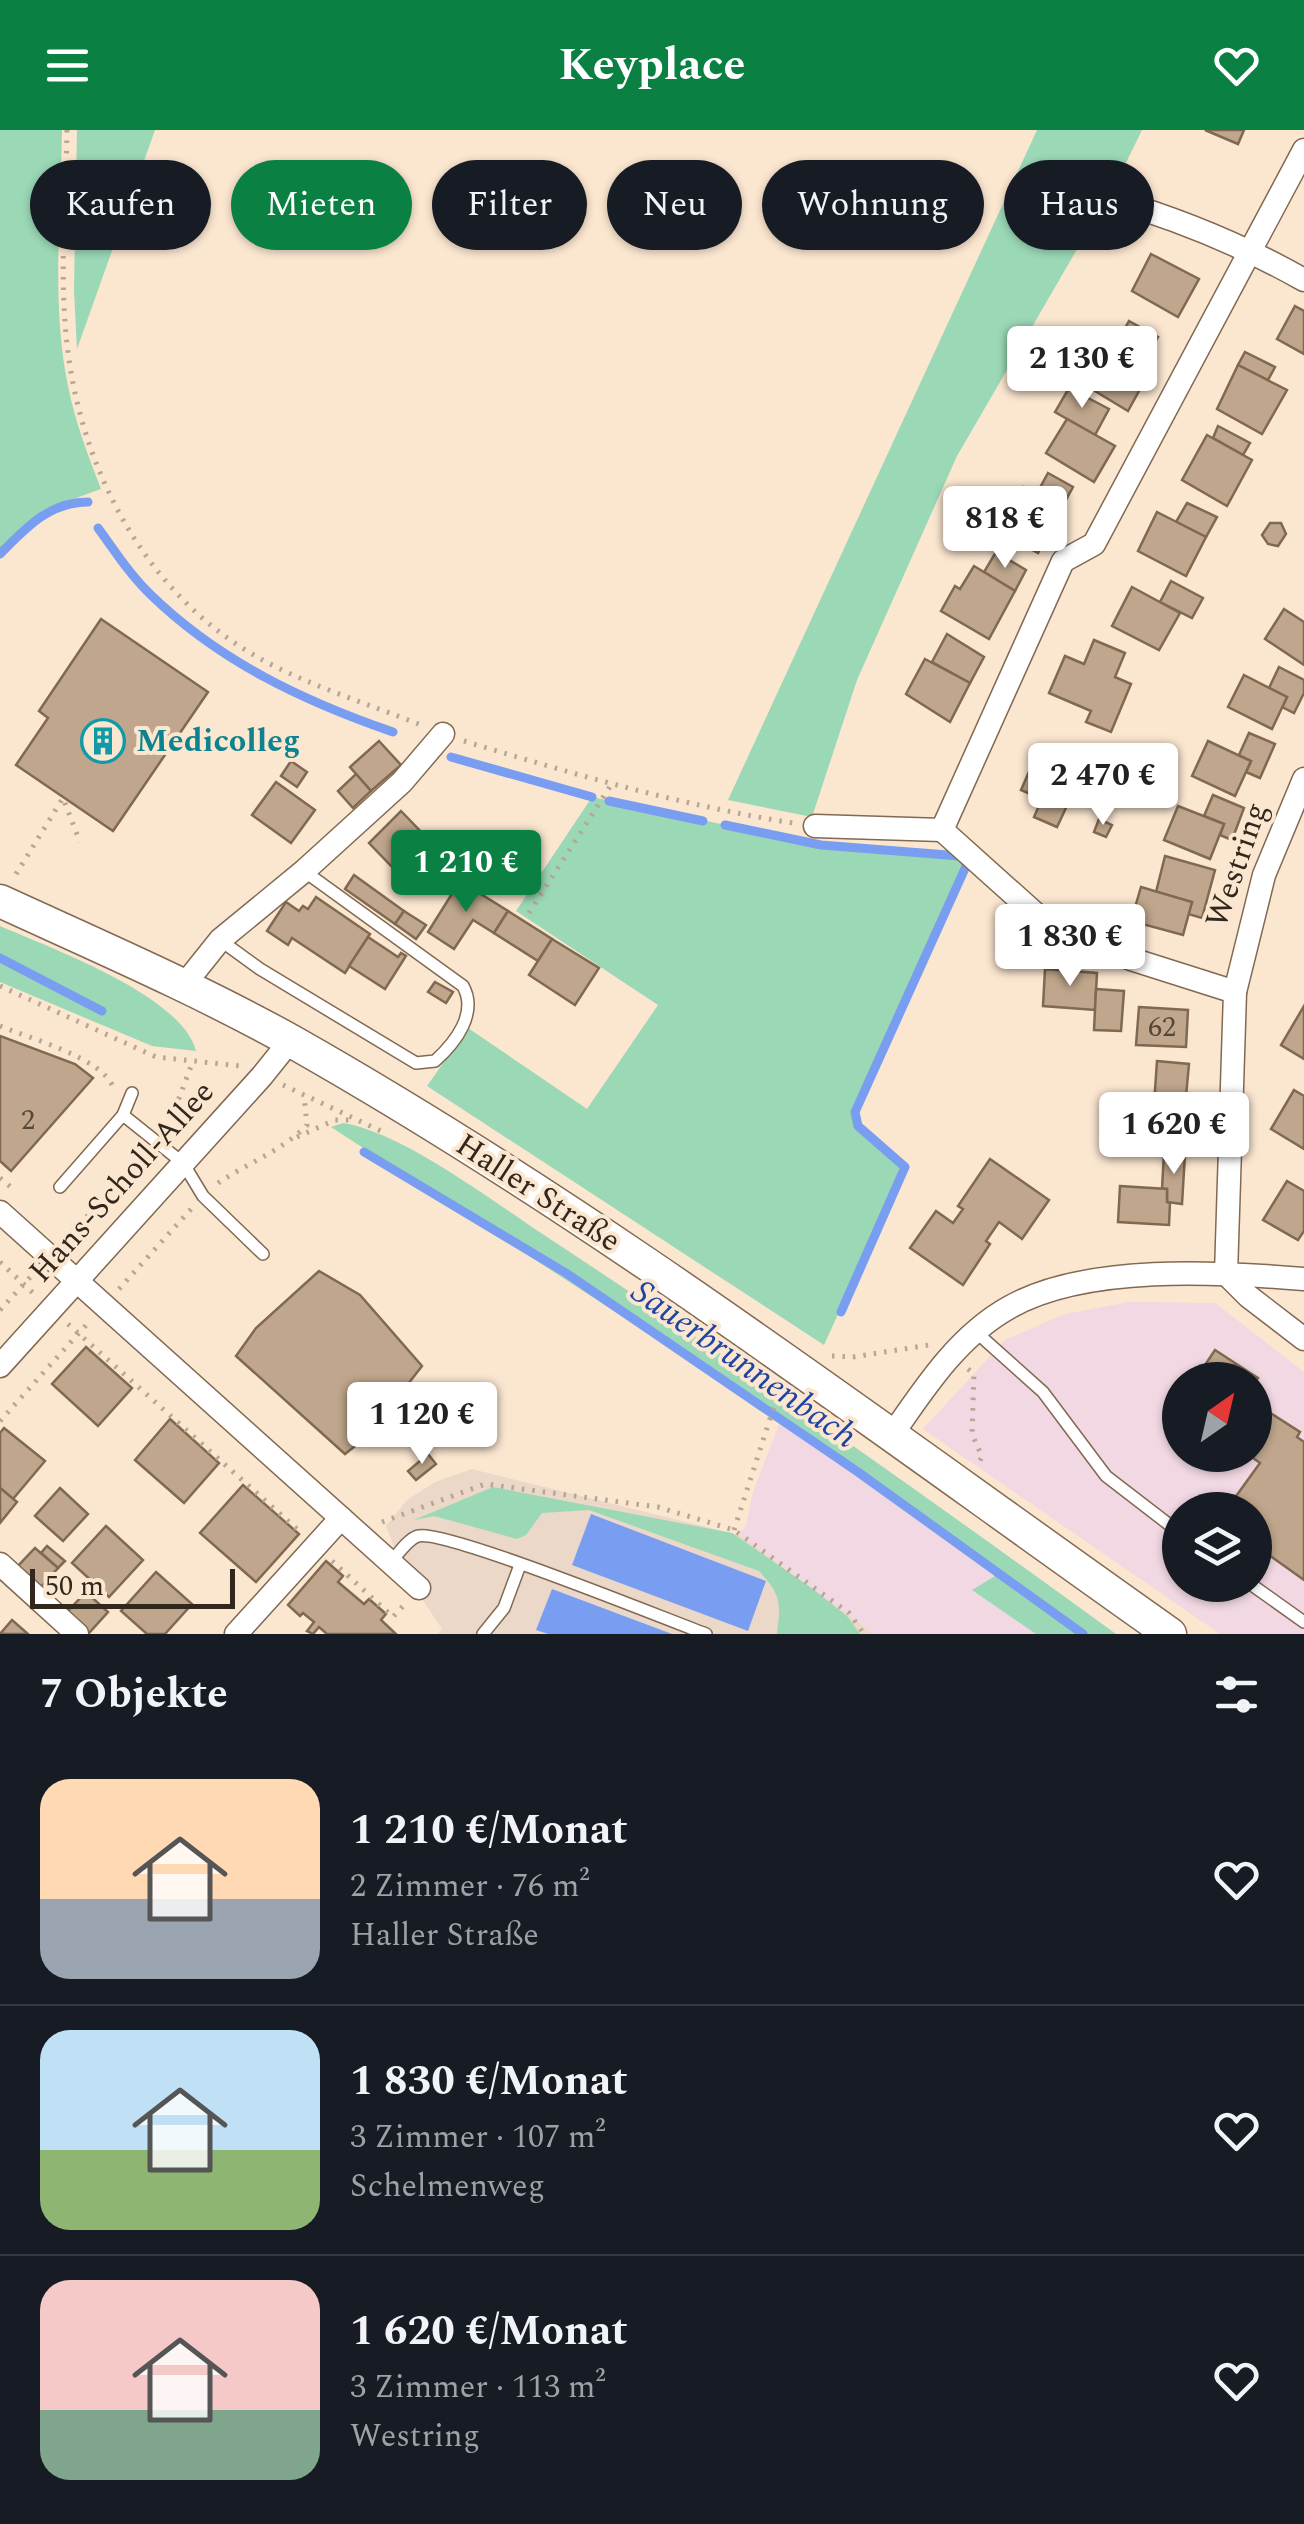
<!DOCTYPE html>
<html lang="de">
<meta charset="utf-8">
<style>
:root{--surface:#171b24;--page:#20242c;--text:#f1f3f6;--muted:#9ea1a6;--line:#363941;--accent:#0b8043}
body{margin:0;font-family:Spectral,serif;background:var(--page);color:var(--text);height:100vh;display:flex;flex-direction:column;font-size:38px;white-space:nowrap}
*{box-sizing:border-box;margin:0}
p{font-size:32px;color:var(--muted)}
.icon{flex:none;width:55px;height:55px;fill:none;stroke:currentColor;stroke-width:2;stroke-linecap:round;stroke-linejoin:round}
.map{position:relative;height:1504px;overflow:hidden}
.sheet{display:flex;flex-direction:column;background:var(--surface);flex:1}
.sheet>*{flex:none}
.top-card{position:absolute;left:30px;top:30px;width:1245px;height:90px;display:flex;gap:20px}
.needle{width:65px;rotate:34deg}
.buttons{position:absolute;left:1162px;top:1232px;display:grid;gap:20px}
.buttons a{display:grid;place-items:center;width:110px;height:110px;border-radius:50%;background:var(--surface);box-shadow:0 2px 8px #0004;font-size:50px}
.scale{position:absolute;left:30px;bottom:25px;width:205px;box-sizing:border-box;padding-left:10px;border:5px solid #31271d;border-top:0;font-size:28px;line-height:35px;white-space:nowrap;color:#31271d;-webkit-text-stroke:8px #fbe6d0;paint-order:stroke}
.price{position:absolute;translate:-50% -85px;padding:0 22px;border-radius:10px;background:#fff;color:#222;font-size:32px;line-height:65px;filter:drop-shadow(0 2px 5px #0008)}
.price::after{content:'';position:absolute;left:50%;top:60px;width:30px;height:22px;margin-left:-15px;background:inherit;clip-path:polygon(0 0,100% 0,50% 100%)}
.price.selected{background:var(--accent);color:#fff}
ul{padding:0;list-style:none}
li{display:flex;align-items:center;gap:30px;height:250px;padding:0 40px}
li+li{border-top:2px solid var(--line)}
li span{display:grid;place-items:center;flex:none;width:280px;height:200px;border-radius:30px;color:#555}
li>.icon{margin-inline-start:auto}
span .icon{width:120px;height:120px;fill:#fffc;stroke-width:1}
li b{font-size:42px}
h2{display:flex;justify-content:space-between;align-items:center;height:120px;padding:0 40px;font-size:42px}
.tag{padding:0 35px;border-radius:45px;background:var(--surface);box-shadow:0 2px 8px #0004;font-size:35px;line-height:90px}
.tag.selected{background:var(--accent);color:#fff}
header{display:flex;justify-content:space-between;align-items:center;height:130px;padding:0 40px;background:var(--accent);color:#fff;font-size:45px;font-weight:700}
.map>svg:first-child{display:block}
</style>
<header><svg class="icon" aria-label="menu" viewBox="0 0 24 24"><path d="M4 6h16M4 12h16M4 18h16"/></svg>Keyplace<svg class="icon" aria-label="heart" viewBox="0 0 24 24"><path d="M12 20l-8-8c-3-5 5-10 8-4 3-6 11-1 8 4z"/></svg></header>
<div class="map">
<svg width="1304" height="1504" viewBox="0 0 1304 1504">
<rect width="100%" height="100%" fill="#fbe6d0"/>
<g fill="#f1d8e2" fill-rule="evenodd">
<path d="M 1129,1172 L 1215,1173 L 1304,1242 L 1304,1504 L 1220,1504 L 923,1299 L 1005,1210 L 1065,1184 ZM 1180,1250 L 1255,1250 L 1255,1325 L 1180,1325 ZM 1180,1380 L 1255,1380 L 1255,1455 L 1180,1455 Z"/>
<polygon points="780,1292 844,1332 1073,1504 874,1504 739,1405 746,1396 753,1362"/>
</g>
<polygon fill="#ebd8c8" points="472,1339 739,1405 874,1504 438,1504 442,1499 404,1442 386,1396 407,1370 435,1352"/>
<g fill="#9bd8b6">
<path d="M 0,0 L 62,0 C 61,84 51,173 68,256 C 75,292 88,325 101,359 L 43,380 L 0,418 Z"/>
<polygon points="77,0 155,0 77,219 74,160"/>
<polygon points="1037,0 1142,0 1119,47 957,326 857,550 812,687 728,670"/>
<polygon points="592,667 821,715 960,726 967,734 855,982 859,996 905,1037 824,1215 427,956 468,898 587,979 658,875 516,781"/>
<path d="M 0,796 C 50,818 182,865 196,921 L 152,916 L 0,852 Z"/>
<path d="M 343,993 C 401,1002 490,1069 541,1103 C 736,1231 927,1367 1116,1504 L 1036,1504 L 972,1460 L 995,1446 L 846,1332 L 331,997 Z"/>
<path d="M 493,1357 L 732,1403 L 813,1459 L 847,1486 L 860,1504 L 777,1504 C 781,1472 781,1465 759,1441 L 589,1380 L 542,1383 L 526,1405 L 517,1409 L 434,1386 L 414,1390 Z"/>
</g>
<g fill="#799ef1">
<polygon points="591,1384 766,1451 748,1501 572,1435"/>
<polygon points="552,1459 672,1504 548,1504 536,1500"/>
</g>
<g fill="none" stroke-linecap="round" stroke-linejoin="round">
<g stroke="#799ef1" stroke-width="9">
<path d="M 98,398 C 115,421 130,445 151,465 C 219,531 303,571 393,602"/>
<path d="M 0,424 C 26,398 49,372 88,372"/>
<polyline points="451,627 592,667"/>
<polyline points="609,671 703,691"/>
<polyline points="725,695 821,715 960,726 967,734 855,982 858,996 905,1037 841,1182"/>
<polyline points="0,828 102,881"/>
<polyline points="364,1022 566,1143 858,1342 1083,1504"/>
</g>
</g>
<g fill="#bfa68c" stroke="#806951" stroke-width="2.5">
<polygon points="1205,0 1244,0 1238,14"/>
<polygon points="1151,124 1199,149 1178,187 1132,161"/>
<polygon points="1295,176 1304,181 1304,224 1277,209"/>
<polygon points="1129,191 1158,207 1145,228 1117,213"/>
<polygon points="1117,221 1151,239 1128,281 1095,261"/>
<polygon points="1245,222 1275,237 1268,250 1238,235"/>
<polygon points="1238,235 1287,260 1262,304 1217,279"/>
<polygon points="1069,258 1109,279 1095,305 1055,282"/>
<polygon points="1067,289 1115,316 1094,352 1046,323"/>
<polygon points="1218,296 1250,313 1243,325 1213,308"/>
<polygon points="1207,305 1252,330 1227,376 1182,350"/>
<polygon points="1048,343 1073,357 1061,379 1036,365"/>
<polygon points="1023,357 1061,379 1038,423 998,401"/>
<polygon points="1187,373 1217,387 1206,407 1176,392"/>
<polygon points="1157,382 1206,407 1186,446 1138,421"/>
<polygon points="1270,393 1281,393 1286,404 1278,416 1268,414 1262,405"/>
<polygon points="996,422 1026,440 1015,461 984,442"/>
<polygon points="974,436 1015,461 989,509 941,481 955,456 960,459"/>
<polygon points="1171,451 1203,468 1192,488 1160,472"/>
<polygon points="1132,457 1180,483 1159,520 1112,496"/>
<polygon points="1284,479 1304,492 1304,535 1265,509"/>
<polygon points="101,489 208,562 113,701 16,635 48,588 39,581"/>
<polygon points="947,504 984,527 970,553 932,532"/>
<polygon points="1094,510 1125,523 1115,547 1131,554 1111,602 1086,592 1091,581 1049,563 1065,526 1084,534"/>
<polygon points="925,529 970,553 950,592 906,564"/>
<polygon points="1279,537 1304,550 1304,563 1294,583 1282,577 1287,567 1269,558"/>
<polygon points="1244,545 1287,567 1272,599 1228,577"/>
<polygon points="1249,603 1275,614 1260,648 1246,642 1251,631 1239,625"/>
<polygon points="379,611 401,635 371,661 350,637"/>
<polygon points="1208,611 1251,631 1235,666 1192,646"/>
<polygon points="1035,628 1064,641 1056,658 1072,665 1057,697 1034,687 1042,669 1021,660"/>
<polygon points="291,631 307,642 297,657 281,646"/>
<polygon points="356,644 371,661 353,678 338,661"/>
<polygon points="276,652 315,680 291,713 252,685"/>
<polygon points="1213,665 1244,678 1232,710 1220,705 1224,694 1204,686"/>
<polygon points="1178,676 1224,694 1210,729 1164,710"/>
<polygon points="401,681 426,707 394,739 369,713"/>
<polygon points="1099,689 1112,695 1106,707 1094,702"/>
<polygon points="1165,726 1215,740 1202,788 1188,784 1192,772 1156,762"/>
<polygon points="354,745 404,781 395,794 345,759"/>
<polygon points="460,751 508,781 494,803 473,790 454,819 428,802"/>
<polygon points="1141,757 1192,772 1183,805 1131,791"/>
<polygon points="316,767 370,804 345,843 292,808 288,815 267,801 286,772 299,781 303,776 308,779"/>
<polygon points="404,781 426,795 416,809 395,794"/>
<polygon points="508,781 552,809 538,831 494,803"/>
<polygon points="368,807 398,827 401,823 406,826 385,859 349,836"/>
<polygon points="552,809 599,838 575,875 529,845"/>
<polygon points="1045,839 1097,843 1095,880 1043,876"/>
<polygon points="435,852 453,862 446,873 428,862"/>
<polygon points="1096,859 1124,861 1121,901 1094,900"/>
<polygon points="1304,876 1304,929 1281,915"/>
<polygon points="1139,877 1188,880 1186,917 1136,915"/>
<polygon points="0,906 75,934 93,948 11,1041 0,1031"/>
<polygon points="1157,931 1189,934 1185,977 1154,974"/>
<polygon points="1294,960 1304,966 1304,1019 1271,999"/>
<polygon points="1131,972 1179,976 1176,1011 1129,1008"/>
<polygon points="1164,1023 1185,1024 1182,1074 1167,1072 1167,1059 1162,1059"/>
<polygon points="990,1029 1049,1070 1022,1109 999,1092 986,1111 990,1114 963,1155 910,1118 936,1081 953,1093 963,1079 958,1076"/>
<polygon points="1287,1051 1304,1061 1304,1101 1298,1110 1263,1090"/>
<polygon points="1120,1056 1167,1059 1167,1072 1170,1073 1169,1095 1118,1092"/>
<polygon points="319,1141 360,1165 422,1236 408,1254 420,1264 345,1324 236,1226 256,1198"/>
<polygon points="86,1217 132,1258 98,1296 52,1254"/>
<polygon points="1215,1220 1258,1248 1255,1252 1195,1250"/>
<polygon points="1255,1273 1300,1302 1297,1307 1304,1312 1304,1450 1255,1415 1255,1380 1226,1380 1260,1333 1249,1325 1255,1325"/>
<polygon points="170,1289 219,1333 184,1373 135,1330"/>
<polygon points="4,1298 45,1331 13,1369 0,1358 0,1303"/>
<polygon points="428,1324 436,1334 416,1350 408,1341"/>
<polygon points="243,1355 299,1404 256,1452 200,1403"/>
<polygon points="0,1358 17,1372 0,1393"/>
<polygon points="60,1358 88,1384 63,1411 35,1386"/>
<polygon points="106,1396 143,1430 109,1467 72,1433"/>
<polygon points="47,1416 65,1431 58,1438 41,1423"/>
<polygon points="35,1418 58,1438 40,1458 17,1437"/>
<polygon points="326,1431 343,1446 338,1452 364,1474 369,1469 386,1484 381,1490 396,1504 327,1504 319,1497 313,1504 307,1501 314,1492 303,1483 300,1486 288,1475"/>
<polygon points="156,1442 192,1474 165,1504 147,1504 121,1481"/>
<polygon points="86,1462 108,1482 89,1503 67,1482"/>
<polygon points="12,1490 28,1504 0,1504"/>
</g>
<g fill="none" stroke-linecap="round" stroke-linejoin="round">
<g stroke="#816952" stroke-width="14">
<g id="lane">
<path d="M 220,810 L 260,839 L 416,933 L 435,931 C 456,912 478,883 463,856 L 304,741"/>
<polyline points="123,985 132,963"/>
<polyline points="60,1057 123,985 183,1033 203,1066 263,1124"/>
<polyline points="976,1202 1043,1262 1106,1346 1180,1403"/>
<path d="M 391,1432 C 398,1424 408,1409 418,1406 C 445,1399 665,1489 706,1504"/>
<polyline points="1252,1455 1304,1492"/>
<polyline points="483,1504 504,1478 520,1435"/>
</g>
</g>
<g stroke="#816952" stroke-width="25">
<g id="street">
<path d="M 1113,70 C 1181,90 1242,115 1304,150"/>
<polyline points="815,696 942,700 1063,431 1094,414 1304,20"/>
<polyline points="942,700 1049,796 1131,829 1235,862"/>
<polyline points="184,855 220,810 304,741 402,652 443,604"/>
<polyline points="0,1082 419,1458"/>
<polyline points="1226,1144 1235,862 1264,745 1304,649"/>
<polyline points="1226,1144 1248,1166 1304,1209"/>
<polyline points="0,1236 262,946 290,911"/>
<path d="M 892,1305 C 925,1257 959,1205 1010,1177 C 1086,1134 1219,1142 1304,1149"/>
<polyline points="0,1434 77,1504"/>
<polyline points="236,1504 341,1388"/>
</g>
</g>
<g stroke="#816952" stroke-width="35">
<path id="secondary" d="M 0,771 C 98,816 198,859 293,912 C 600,1086 881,1300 1170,1504"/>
</g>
<g stroke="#b7a694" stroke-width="5" stroke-dasharray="2.5 8" stroke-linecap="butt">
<path d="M 67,0 C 66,71 59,144 67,214 C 81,340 146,465 259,528 C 305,554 371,575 421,595"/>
<path d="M 464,611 C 573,644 680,675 793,693"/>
<polyline points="16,744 63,668 80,712"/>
<polyline points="529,783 611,655"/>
<polyline points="0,856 156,927 241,936"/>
<path d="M 0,896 C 29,908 102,928 113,957"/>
<polyline points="283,955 381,1001"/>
<polyline points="162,996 179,968 193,931"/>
<polyline points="297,1007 335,990 353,990"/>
<polyline points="0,1048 13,1059"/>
<path d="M 218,1053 C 246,1034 285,1019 307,995 L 304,965"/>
<polyline points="65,1110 143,1027"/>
<polyline points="0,1132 33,1163"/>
<polyline points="119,1159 192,1078"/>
<polyline points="0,1180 34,1143"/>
<polyline points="68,1194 298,1400"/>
<polyline points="832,1226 853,1227 929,1215"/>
<polyline points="968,1239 974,1244 972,1304 982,1327 979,1332"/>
<polyline points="0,1291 88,1193"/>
<polyline points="382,1392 485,1354 658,1377 734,1400 849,1483 864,1504"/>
<polyline points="734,1400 779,1261"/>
<polyline points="332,1431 393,1487 404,1475"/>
</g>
<use href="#lane" stroke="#fff" stroke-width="11"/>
<use href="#street" stroke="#fff" stroke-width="22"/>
<use href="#secondary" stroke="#fff" stroke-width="32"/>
</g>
<defs>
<g id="building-ring" transform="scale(2.25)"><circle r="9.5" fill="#fbe6d0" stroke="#0f9aa8" stroke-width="1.5"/><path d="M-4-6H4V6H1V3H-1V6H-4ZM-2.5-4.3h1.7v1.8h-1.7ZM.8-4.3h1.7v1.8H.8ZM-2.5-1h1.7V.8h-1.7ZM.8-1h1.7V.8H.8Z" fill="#0f9aa8"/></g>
</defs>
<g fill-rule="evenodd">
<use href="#building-ring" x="103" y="611"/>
</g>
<g text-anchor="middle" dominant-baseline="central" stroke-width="8" stroke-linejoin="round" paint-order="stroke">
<g font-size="28" fill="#544739">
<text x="1162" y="897">62</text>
<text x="28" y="990">2</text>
</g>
<g font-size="32" font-weight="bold" fill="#0d838f" stroke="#fbe6d0" text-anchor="start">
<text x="136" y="611">Medicolleg</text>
</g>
<g font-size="32" fill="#31271d" stroke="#fbe6d0">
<text transform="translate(1237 735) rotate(-71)">Westring</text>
<text transform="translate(122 1052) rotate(-48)">Hans-Scholl-Allee</text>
<text transform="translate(538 1063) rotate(33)">Haller Straße</text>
</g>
<g font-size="35" font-style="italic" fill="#2044a2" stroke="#fbe6d0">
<text transform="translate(744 1234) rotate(35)">Sauerbrunnenbach</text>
</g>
</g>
</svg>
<div class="buttons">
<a><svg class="needle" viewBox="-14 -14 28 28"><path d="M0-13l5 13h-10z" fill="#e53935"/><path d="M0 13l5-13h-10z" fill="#9ea1a6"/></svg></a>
<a><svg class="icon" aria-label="layers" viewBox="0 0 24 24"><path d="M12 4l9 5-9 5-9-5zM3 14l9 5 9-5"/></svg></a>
</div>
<div class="scale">50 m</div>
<b class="price" style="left:1082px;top:281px">2 130 €</b>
<b class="price" style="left:1005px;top:441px">818 €</b>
<b class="price" style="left:1103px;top:698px">2 470 €</b>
<b class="price selected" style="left:466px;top:785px">1 210 €</b>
<b class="price" style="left:1070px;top:859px">1 830 €</b>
<b class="price" style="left:1174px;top:1047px">1 620 €</b>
<b class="price" style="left:422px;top:1337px">1 120 €</b>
<div class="top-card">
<a class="tag">Kaufen</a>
<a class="tag selected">Mieten</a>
<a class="tag">Filter</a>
<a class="tag">Neu</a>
<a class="tag">Wohnung</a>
<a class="tag">Haus</a>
</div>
</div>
<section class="sheet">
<h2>7 Objekte<svg class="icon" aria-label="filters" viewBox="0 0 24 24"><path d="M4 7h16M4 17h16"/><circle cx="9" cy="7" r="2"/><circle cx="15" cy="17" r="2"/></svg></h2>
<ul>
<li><span style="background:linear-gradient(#ffd9b3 60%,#9aa5b1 0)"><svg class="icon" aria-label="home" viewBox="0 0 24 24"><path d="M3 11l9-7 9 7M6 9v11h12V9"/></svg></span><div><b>1 210 €/Monat</b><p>2 Zimmer · 76 m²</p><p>Haller Straße</p></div><svg class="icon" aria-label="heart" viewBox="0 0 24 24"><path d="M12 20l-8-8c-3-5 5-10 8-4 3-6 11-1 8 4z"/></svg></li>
<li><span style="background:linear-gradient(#bfe0f5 60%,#8fb573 0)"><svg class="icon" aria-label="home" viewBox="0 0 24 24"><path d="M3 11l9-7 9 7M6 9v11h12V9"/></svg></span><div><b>1 830 €/Monat</b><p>3 Zimmer · 107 m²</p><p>Schelmenweg</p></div><svg class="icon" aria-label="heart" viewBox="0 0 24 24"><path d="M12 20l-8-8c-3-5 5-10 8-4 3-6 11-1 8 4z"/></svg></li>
<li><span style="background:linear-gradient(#f6c9c9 65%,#7fa58c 0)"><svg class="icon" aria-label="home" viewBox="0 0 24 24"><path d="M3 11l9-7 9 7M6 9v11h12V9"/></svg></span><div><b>1 620 €/Monat</b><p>3 Zimmer · 113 m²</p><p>Westring</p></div><svg class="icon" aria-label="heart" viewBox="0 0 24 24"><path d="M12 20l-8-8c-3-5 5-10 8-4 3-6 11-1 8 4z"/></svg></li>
</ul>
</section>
